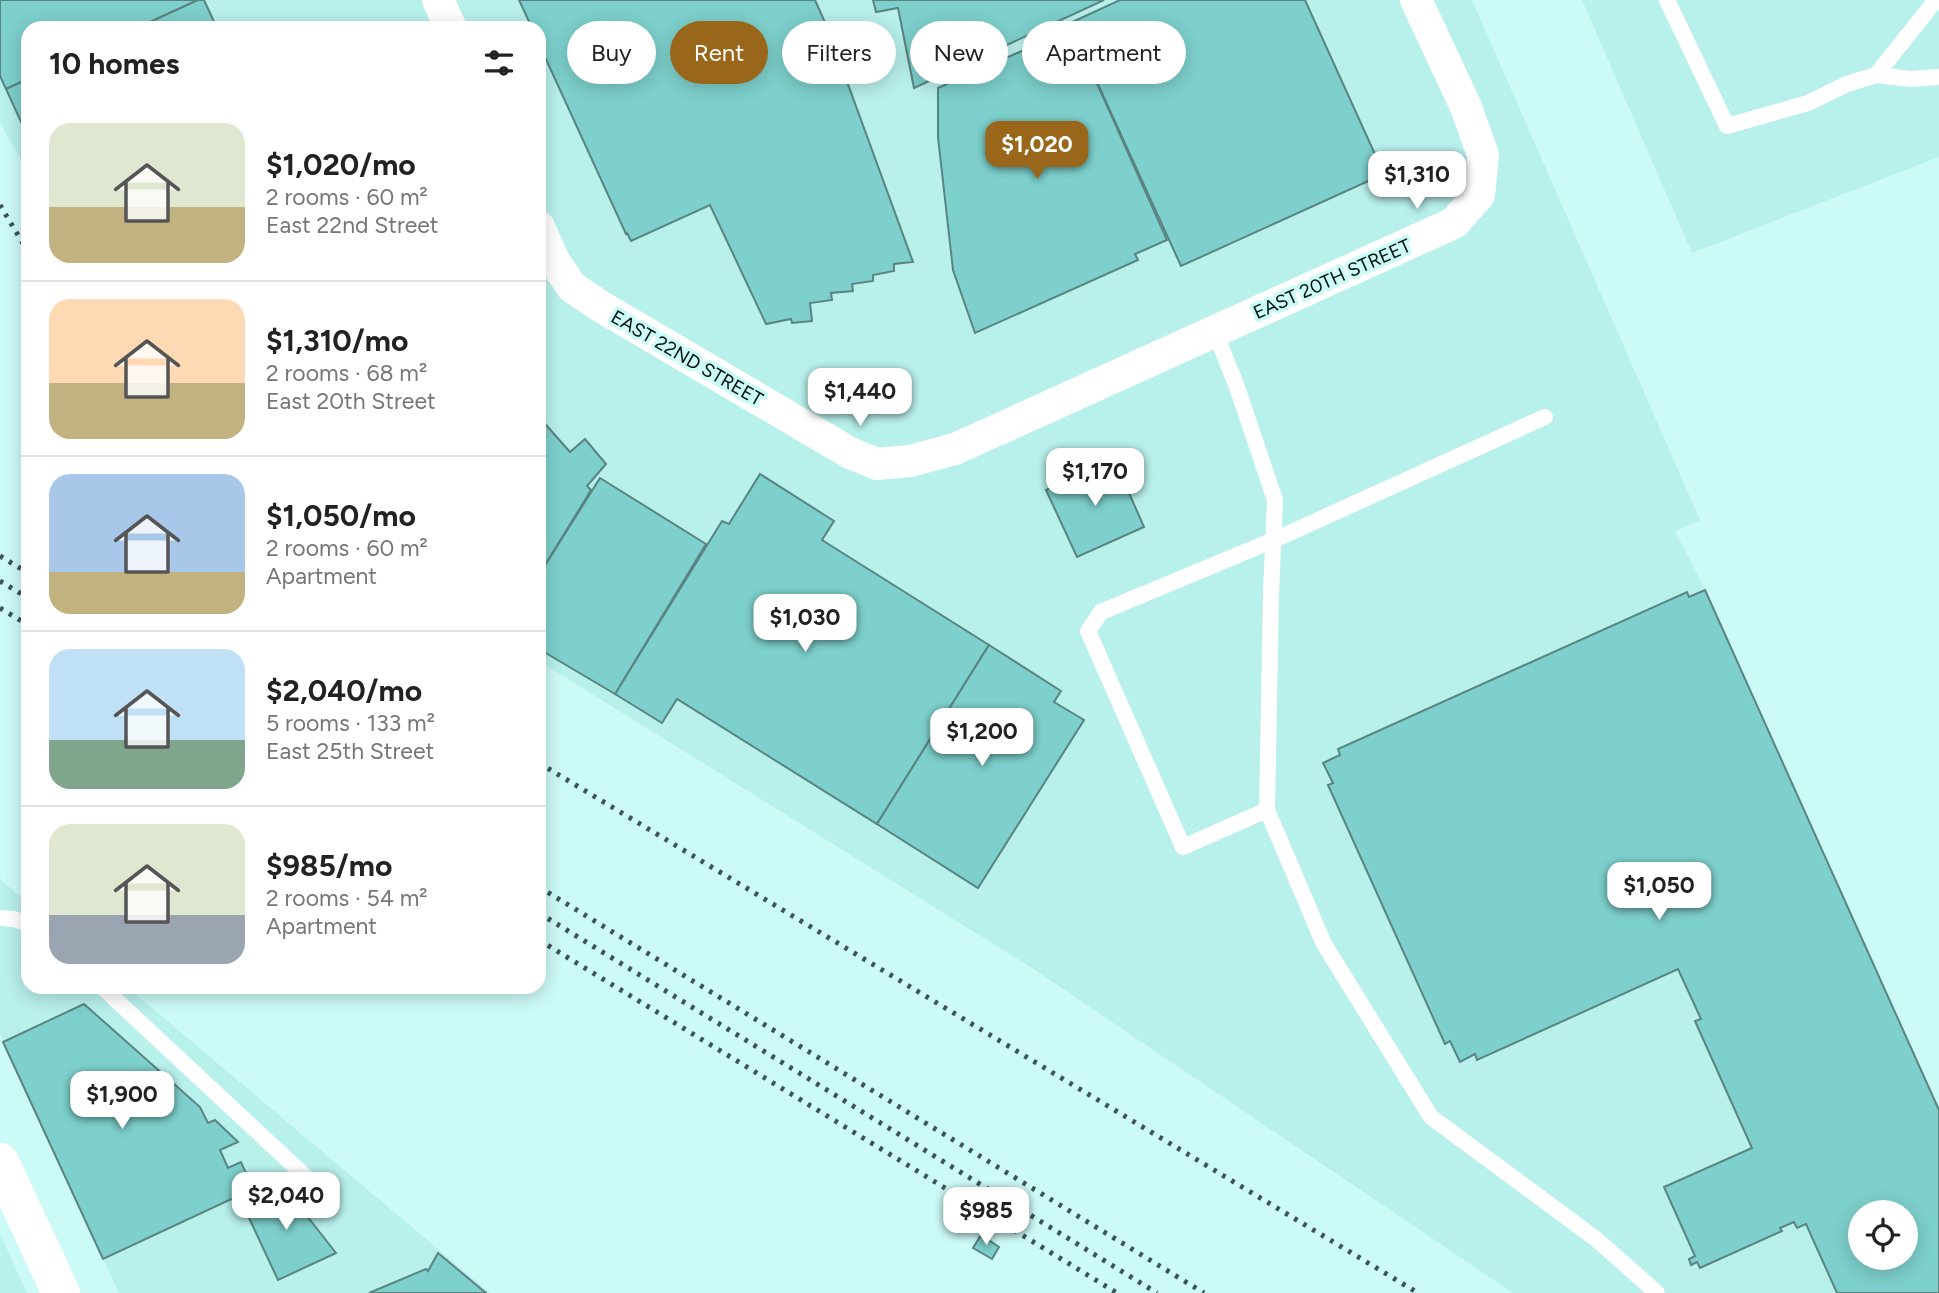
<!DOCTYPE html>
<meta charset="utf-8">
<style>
:root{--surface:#fff;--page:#f6f6f6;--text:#222;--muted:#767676;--line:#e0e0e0;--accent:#99661a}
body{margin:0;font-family:Figtree,sans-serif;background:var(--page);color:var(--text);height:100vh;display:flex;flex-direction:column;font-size:26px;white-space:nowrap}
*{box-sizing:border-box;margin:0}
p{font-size:23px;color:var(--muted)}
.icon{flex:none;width:38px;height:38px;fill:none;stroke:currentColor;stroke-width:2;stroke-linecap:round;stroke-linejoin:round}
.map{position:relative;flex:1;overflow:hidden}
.drawer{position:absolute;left:21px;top:21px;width:525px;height:973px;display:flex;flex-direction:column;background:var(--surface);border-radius:21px;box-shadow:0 4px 18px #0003}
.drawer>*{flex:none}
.hud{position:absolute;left:567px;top:21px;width:665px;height:63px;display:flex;gap:14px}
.buttons{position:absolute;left:1848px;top:1200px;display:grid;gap:14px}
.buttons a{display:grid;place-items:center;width:70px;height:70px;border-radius:50%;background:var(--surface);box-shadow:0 4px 18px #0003;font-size:35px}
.price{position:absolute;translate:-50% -60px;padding:0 16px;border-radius:14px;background:#fff;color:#222;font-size:23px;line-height:46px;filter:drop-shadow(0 2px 4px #0008)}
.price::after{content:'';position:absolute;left:50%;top:42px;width:21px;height:16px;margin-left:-10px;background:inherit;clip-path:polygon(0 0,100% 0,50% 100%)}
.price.selected{background:var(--accent);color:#fff}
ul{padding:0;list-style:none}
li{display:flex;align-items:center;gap:21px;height:175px;padding:0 28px}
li+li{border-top:2px solid var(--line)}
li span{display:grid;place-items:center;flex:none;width:196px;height:140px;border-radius:21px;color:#555}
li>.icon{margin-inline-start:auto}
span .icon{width:84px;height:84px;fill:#fffc;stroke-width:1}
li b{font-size:30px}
h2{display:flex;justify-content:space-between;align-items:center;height:84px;padding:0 28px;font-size:30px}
.tag{padding:0 24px;border-radius:32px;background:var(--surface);box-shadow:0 4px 18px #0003;font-size:24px;line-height:63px}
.tag.selected{background:var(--accent);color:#fff}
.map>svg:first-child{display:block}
</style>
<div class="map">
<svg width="1939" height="1293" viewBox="0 0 1939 1293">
<rect width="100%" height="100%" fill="#ccfaf7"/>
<g fill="#b8f0ec" fill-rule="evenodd">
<path d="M 0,0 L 1472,0 L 1700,520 L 1675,531 L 1705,590 L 1939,1110 L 1939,1293 L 1513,1293 L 1032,968 L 539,661 L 539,28 L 28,28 L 28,172 L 0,123 ZM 1860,1213 L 1906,1213 L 1906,1258 L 1860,1258 Z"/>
<polygon points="1582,0 1939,0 1939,157 1692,253"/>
<polygon points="0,879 28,903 28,987 127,987 490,1293 119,1293 0,1034"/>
<polygon points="0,1234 27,1293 0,1293"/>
</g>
<g fill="#7dd0cc" stroke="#5a8481" stroke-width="2" fill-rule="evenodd">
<polygon points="0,0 198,0 137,28 28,28 28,79 6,89 0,76"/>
<polygon points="198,0 204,0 217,28 137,28"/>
<polygon points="519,0 815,0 827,27 913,262 894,264 894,271 873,275 873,281 852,284 853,291 831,293 832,300 810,303 812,321 792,323 791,319 766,324 710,205 631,241 627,233 626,234 539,44 539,28 532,28"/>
<polygon points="873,0 1104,0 914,88 898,8 876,12"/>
<polygon points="1120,0 1305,0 1384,174 1181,266 1070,23"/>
<polygon points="1070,23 1167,240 1135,254 1138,260 975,333 953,270 938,137 938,88 1040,43 1037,37"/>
<polygon points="28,79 28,137 6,89"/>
<polygon points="539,417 570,452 585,439 606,464 587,486 591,490 539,575"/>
<polygon points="1114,459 1144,527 1077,557 1046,490"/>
<polygon points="760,474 834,521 822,540 989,645 877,824 677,699 662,723 615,694 722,521 729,524"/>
<polygon points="600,478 706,544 615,694 539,649 539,575"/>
<path d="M 1705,590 L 1939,1110 L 1939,1293 L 1837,1293 L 1806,1224 L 1797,1228 L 1794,1222 L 1780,1228 L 1782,1231 L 1700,1268 L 1697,1262 L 1691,1265 L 1689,1259 L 1695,1256 L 1664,1187 L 1752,1148 L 1695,1021 L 1701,1019 L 1678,969 L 1477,1060 L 1475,1054 L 1460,1062 L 1450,1041 L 1445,1044 L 1328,785 L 1333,783 L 1323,763 L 1340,755 L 1338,749 L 1687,592 L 1689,597 ZM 1860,1213 L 1906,1213 L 1906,1258 L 1860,1258 Z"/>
<polygon points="989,645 1061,691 1054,702 1084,720 978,888 877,824"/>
<polygon points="84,1004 200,1107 208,1123 215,1120 238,1142 220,1150 228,1168 241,1162 253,1189 103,1259 3,1042"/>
<polygon points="282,1184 336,1253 278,1280 242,1203"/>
<polygon points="981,1235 999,1247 992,1259 973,1248"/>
<polygon points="438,1253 486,1293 369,1293 426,1269 428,1271"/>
</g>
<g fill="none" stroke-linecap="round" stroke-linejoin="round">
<g stroke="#fff" stroke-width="16">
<polyline points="1667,0 1727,126 1808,103 1847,84 1876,75 1936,0"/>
<polyline points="1876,75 1911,79 1939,77"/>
<polyline points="1215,332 1237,387 1275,500 1271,594 1267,810 1324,944 1431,1117 1596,1239 1657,1293"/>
<polyline points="1267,810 1183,847 1088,631 1101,612 1274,540 1545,417"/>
<polyline points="0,918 14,919 28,924"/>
<polyline points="102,987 306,1177"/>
</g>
<g stroke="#fff" stroke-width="32">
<polyline points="438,0 451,28"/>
<polyline points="539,227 554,261 572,287 600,306 850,453 877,464 910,461 955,449 1454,223 1479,195 1483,155 1466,107 1416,0"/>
</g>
<polyline stroke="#fff" stroke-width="38" points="0,1162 61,1293"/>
<g stroke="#3c5452" stroke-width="5" stroke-dasharray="3.5 7" stroke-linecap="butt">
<polyline points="0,205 28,252"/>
<polyline points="0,556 28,573"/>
<polyline points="0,581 28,598"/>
<polyline points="0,608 28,625"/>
<polyline points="539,763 1418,1293"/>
<polyline points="539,887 1204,1293"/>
<polyline points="539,913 1157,1293"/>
<polyline points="539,940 1117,1293"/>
</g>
</g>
<g text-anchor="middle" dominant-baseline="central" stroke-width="7" stroke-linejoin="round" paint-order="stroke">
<g font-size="19" fill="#031211" stroke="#ccfaf7">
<text transform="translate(1332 279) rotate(-24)">EAST 20TH STREET</text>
<text transform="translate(687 358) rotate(30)">EAST 22ND STREET</text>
</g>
</g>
</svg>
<div class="buttons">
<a><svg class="icon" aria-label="locate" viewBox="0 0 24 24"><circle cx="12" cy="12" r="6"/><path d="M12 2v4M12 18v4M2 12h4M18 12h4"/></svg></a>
</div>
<b class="price selected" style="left:1037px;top:181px">$1,020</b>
<b class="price" style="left:1417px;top:211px">$1,310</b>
<b class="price" style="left:860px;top:428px">$1,440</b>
<b class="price" style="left:1095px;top:508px">$1,170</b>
<b class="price" style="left:805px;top:654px">$1,030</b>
<b class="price" style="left:982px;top:768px">$1,200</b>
<b class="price" style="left:1659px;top:922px">$1,050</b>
<b class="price" style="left:122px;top:1131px">$1,900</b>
<b class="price" style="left:286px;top:1232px">$2,040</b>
<b class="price" style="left:986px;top:1247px">$985</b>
<div class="hud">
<a class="tag">Buy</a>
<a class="tag selected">Rent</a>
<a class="tag">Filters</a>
<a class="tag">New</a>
<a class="tag">Apartment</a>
</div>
<section class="drawer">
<h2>10 homes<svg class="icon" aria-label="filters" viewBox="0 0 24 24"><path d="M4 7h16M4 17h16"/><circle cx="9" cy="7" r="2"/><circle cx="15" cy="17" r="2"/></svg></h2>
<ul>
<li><span style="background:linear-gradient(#dfe7d0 60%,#c2b280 0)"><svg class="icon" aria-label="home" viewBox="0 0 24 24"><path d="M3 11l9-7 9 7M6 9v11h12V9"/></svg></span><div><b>$1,020/mo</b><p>2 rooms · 60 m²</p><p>East 22nd Street</p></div></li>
<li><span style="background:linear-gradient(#ffd9b3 60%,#c2b280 0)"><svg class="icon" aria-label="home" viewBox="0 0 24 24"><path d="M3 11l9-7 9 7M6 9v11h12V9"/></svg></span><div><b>$1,310/mo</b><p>2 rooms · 68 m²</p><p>East 20th Street</p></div></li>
<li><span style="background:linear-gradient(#a9c7e8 70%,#c2b280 0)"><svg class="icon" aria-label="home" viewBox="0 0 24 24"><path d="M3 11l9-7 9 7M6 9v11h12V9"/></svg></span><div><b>$1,050/mo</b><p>2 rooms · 60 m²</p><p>Apartment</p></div></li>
<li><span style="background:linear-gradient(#bfe0f5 65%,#7fa58c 0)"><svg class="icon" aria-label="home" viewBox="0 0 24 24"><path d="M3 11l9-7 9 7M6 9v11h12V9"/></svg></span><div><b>$2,040/mo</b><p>5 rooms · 133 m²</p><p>East 25th Street</p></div></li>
<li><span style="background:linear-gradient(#dfe7d0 65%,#9aa5b1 0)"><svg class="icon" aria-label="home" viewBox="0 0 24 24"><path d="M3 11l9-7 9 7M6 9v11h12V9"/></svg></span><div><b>$985/mo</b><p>2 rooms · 54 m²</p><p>Apartment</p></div></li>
</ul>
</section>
</div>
